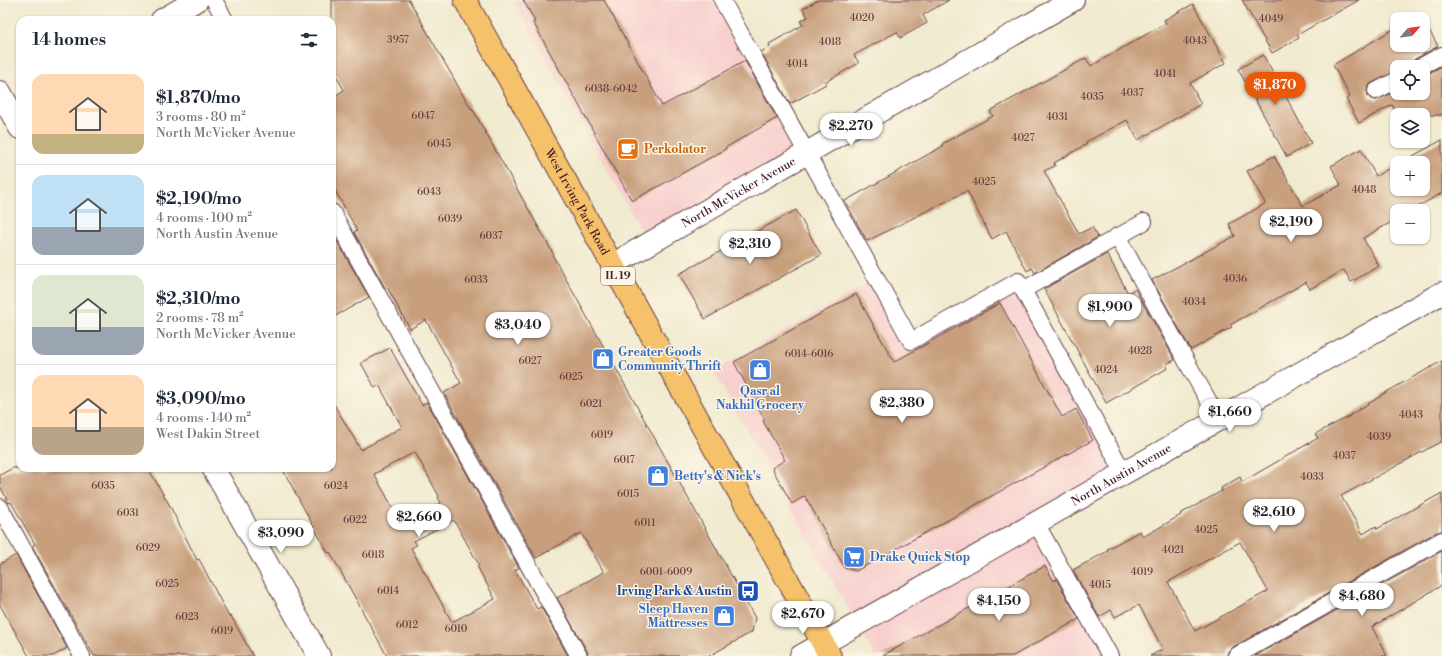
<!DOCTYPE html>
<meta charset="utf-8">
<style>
:root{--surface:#fff;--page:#f2f2f3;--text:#1f2937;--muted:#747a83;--line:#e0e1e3;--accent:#ea580c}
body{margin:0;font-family:"Libre Bodoni",serif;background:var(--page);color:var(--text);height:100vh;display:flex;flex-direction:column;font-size:15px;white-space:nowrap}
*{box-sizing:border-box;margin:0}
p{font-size:13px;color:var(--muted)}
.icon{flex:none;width:22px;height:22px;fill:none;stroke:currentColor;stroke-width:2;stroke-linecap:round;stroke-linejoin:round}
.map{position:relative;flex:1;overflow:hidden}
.side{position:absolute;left:16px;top:16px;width:320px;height:456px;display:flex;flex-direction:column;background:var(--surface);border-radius:12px;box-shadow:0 1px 3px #0004}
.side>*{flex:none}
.needle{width:26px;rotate:62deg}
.controls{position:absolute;left:1390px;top:12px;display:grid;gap:8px}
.controls a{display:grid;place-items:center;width:40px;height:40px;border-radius:8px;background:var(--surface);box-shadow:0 1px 3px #0004;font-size:20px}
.price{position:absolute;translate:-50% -34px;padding:0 9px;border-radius:14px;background:#fff;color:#222;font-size:13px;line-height:26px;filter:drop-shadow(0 1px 2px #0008)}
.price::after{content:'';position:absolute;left:50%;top:24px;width:12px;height:9px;margin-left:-6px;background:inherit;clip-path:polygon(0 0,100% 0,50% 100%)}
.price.active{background:var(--accent);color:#fff}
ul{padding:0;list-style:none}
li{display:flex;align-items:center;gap:12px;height:100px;padding:0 16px}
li+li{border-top:1px solid var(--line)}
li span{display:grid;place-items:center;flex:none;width:112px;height:80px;border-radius:12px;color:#555}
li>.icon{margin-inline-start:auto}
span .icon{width:48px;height:48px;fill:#fffc;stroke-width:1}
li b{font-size:17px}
h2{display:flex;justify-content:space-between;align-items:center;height:48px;padding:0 16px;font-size:17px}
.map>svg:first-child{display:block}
</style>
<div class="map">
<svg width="1442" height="656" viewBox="0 0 1442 656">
<rect width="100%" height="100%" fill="#fcf5e5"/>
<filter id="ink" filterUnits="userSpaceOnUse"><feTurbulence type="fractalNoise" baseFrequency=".025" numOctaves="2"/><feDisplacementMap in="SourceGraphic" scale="8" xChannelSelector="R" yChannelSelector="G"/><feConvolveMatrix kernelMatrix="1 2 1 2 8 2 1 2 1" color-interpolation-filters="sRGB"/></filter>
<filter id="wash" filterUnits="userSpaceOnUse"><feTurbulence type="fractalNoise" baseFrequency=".012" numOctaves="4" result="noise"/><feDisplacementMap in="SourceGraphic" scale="16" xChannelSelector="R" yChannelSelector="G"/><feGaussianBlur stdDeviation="0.9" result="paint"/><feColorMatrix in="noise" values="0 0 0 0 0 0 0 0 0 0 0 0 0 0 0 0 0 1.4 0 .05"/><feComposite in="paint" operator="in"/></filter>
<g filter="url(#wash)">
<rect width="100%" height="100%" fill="#f0eacf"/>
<g fill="#f7d0cd">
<polygon points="513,0 718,0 802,150 645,238"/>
<polygon points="872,281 909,347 1018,286 1119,466 1029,517 1107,656 875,656 713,371"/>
</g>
<g id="blocks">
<g fill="#c89f7d" fill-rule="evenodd">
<polygon points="332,0 409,0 471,109 472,108 488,137 554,255 553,256 755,618 752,632 709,656 588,656 587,651 557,598 604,572 581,533 536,558 444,393 461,383 426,320 410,329 387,287 385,288 354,232 357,230 332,185 332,98 344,90 332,68"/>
<polygon points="523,0 604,0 662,106 745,61 777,118 725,148 726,149 632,201 533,22 535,21"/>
<polygon points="818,0 949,0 923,15 927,23 900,38 897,32 854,55 859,63 825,82 826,84 790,104 761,52 770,47 769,44 803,25 800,21 808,17 803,9"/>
<polygon points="1242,0 1359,0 1297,35 1299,38 1272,53"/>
<polygon points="1193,4 1226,63 1190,83 1201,104 1138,140 1127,120 1086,142 1087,144 1054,163 1055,166 1044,171 1079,234 1092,227 1098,237 1035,273 1032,268 1027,271 1006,231 992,239 967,191 867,241 845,201 943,146 942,144 993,116 990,111 1086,58 1091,66 1166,23 1164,20"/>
<polygon points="1420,14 1438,46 1415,59 1412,62 1411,67 1397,67 1397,71 1372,83 1368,86 1367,91 1368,96 1371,99 1376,100 1397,91 1397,93 1423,93 1423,76 1442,66 1442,115 1398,115 1392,105 1359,123 1346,99 1350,97 1333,65 1397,27 1397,45 1423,45 1423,19 1412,19"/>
<polygon points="1263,55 1311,143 1287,157 1238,69"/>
<polygon points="1442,140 1442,193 1410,211 1397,211 1397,219 1363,238 1379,266 1351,282 1344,270 1310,289 1306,282 1230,325 1232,327 1191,350 1152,280 1235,236 1229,224 1263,205 1265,203 1247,171 1274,156 1303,206 1341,185 1331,166 1361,149 1376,176 1397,164 1397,189 1423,189 1423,163 1400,163"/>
<polygon points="796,210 821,255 705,319 679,274"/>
<polygon points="337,241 369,297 332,318 332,244"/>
<polygon points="1107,254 1128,293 1135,289 1175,360 1166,364 1168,368 1106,403 1044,289"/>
<polygon points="856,294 894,362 1000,303 1062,417 1076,409 1093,440 856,571 845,568 805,496 792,504 772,468 785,460 763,421 765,420 734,362"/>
<path d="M 390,348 L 422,405 L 427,402 L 519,568 L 515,570 L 537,609 L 541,607 L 568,656 L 387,656 L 330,552 L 328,553 L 282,468 L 332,468 L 332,401 L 361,450 L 402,427 L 379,385 L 375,388 L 361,363 ZM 415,452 L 439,496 L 438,497 L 441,503 L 402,524 L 374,474 ZM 454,520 L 479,565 L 477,566 L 495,599 L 452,622 L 411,548 L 417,545 L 414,541 Z"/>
<path d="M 1442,361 L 1442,441 L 1341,496 L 1363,534 L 1376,526 L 1377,529 L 1442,493 L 1442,531 L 1437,532 L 1231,648 L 1228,652 L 1227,656 L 1150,656 L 1163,649 L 1139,605 L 1115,617 L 1111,610 L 1099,617 L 1073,570 L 1108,551 L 1107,549 L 1140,531 L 1143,537 L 1181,515 L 1180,514 L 1222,491 L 1221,488 L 1240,477 L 1242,482 L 1318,438 L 1315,434 L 1350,416 L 1350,415 L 1381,396 L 1381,395 ZM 1240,542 L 1268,591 L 1195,631 L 1168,582 Z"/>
<polygon points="13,468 148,468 170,506 197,560 199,559 229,617 231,616 253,656 94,656 32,546 35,544 11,502 9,503 0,486 0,475"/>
<polygon points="1442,551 1442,585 1372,627 1387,656 1255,656"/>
<polygon points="16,555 67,648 53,656 29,656 0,605 0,564"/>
<polygon points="1045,566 1054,581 1056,579 1079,619 1013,656 882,656"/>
</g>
</g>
</g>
<g filter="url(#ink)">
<use href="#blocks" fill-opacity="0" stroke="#633d44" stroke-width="1"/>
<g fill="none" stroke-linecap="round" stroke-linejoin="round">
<g stroke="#633d44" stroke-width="18">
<g id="service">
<polyline points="214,0 225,20"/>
<polyline points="722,0 911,341 1018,281 1124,473"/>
<polyline points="1420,67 1442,55"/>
<polyline points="1376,91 1397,80"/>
<polyline points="332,212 579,656"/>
<polyline points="1117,236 1219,420"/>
<polyline points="1023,290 1144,222"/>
<polyline points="0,507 82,656"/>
<polyline points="1036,523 1110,656"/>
<polyline points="1236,656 1442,540"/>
</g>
</g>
<g stroke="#633d44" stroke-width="24">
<g id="minor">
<polyline points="162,20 197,0"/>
<polyline points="0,92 20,128"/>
<path id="s1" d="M 612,265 L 1073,0"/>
<polyline points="213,468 319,656"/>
</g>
</g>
<g stroke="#633d44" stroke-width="24">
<g id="tertiary">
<path id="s2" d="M 801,656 L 1442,293"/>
</g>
</g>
<g stroke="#633d44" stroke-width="24">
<g id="primary">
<path id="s3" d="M 465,0 L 830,656"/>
</g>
</g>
<use href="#service" stroke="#fff" stroke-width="16"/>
<use href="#minor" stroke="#fff" stroke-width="22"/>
<use href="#tertiary" stroke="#fff" stroke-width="22"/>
<use href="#primary" stroke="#f5c16b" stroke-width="22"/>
</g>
</g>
<defs>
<g id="cafe-square" transform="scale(1.15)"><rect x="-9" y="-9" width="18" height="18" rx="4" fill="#e8710a" stroke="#fcf5e5"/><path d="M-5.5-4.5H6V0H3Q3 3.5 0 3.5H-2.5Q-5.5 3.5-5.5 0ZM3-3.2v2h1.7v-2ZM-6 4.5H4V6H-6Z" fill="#fff"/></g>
<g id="shop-square" transform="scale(1.15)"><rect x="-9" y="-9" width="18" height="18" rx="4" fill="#3f7fe0" stroke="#fcf5e5"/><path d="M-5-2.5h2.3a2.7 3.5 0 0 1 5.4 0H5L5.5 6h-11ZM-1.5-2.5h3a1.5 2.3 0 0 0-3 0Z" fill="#fff"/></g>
<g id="supermarket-square" transform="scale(1.15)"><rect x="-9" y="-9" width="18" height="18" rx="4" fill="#3f7fe0" stroke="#fcf5e5"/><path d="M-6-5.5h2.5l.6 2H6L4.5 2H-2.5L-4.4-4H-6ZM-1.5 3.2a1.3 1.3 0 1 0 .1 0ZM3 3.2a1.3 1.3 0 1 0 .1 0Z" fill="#fff"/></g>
<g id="bus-square" transform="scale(1.15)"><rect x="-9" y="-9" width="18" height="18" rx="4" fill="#1a4fb4" stroke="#fcf5e5"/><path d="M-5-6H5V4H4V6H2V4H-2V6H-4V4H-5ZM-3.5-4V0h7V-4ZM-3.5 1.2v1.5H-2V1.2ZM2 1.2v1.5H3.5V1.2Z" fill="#fff"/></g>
</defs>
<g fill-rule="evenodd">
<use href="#cafe-square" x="628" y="149"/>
<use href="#shop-square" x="603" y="359"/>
<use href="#shop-square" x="760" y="370"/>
<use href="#shop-square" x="658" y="476"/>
<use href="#supermarket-square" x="854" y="557"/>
<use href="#bus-square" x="748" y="591"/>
<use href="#shop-square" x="724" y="616"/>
</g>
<g text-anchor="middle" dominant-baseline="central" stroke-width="3" stroke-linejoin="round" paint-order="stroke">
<g font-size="10" fill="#6a3f40">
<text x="862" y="18">4020</text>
<text x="1271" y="19">4049</text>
<text x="398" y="40">3957</text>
<text x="1195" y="41">4043</text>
<text x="830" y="42">4018</text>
<text x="797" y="64">4014</text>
<text x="1165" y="74">4041</text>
<text x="611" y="89">6038-6042</text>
<text x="1132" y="93">4037</text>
<text x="1092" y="97">4035</text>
<text x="423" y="116">6047</text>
<text x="1057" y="117">4031</text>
<text x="1023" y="138">4027</text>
<text x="439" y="144">6045</text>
<text x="984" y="182">4025</text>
<text x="1364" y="190">4048</text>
<text x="429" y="192">6043</text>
<text x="450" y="219">6039</text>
<text x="491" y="236">6037</text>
<text x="1235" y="279">4036</text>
<text x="476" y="280">6033</text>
<text x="1194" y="302">4034</text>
<text x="1140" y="351">4028</text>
<text x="809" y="354">6014-6016</text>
<text x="530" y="361">6027</text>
<text x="1106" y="370">4024</text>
<text x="571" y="377">6025</text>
<text x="591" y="404">6021</text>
<text x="1411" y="415">4043</text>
<text x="602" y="435">6019</text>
<text x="1379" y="437">4039</text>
<text x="1344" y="456">4037</text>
<text x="624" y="460">6017</text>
<text x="1312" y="477">4033</text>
<text x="103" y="486">6035</text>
<text x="336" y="486">6024</text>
<text x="628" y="494">6015</text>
<text x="128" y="513">6031</text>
<text x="355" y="520">6022</text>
<text x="645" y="523">6011</text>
<text x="1206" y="530">4025</text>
<text x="148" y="548">6029</text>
<text x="1173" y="550">4021</text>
<text x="373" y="555">6018</text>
<text x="666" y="572">6001-6009</text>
<text x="1142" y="572">4019</text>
<text x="167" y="584">6025</text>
<text x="1100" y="585">4015</text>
<text x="388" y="591">6014</text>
<text x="187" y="617">6023</text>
<text x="407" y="625">6012</text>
<text x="456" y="629">6010</text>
<text x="222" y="631">6019</text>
</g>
<rect fill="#fcf5e5" stroke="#7f5f63" stroke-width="1" x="601" y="267" width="34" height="18" rx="3"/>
<g font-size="11" font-weight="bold" fill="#4a1f2b">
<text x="618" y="276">IL 19</text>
</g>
<g font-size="12" font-weight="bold" fill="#c56008" stroke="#fcf5e5" text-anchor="start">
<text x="644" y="149">Perkolator</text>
</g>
<g font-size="12" fill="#4a1f2b" stroke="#fcf5e5">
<text stroke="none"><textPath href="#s1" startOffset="146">North McVicker Avenue</textPath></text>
<text stroke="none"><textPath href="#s3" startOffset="231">West Irving Park Road</textPath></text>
<text stroke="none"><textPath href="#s2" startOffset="368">North Austin Avenue</textPath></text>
</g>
<g font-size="12" font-weight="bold" fill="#366cbe" stroke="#fcf5e5" text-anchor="start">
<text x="618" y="352">Greater Goods<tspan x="618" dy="14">Community Thrift</tspan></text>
<text x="760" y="391" text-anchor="middle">Qasr al<tspan x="760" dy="14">Nakhil Grocery</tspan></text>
<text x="674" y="476">Betty's &amp; Nick's</text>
<text x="870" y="557">Drake Quick Stop</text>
<text x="708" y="609" text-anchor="end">Sleep Haven<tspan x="708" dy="14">Mattresses</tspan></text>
</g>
<g font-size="12" font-weight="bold" fill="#164399" stroke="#fcf5e5" text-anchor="end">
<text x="732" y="591">Irving Park &amp; Austin</text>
</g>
</g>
</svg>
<div class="controls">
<a><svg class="needle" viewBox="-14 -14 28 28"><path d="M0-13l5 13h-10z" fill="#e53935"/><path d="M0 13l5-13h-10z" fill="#747a83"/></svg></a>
<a><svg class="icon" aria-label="locate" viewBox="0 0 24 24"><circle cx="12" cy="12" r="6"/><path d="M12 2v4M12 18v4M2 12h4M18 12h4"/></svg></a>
<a><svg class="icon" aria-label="layers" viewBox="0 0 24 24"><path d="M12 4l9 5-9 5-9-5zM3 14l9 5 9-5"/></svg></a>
<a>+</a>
<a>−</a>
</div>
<b class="price active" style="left:1275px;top:106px">$1,870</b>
<b class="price" style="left:851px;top:147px">$2,270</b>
<b class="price" style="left:1291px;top:243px">$2,190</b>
<b class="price" style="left:750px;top:265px">$2,310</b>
<b class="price" style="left:1110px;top:328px">$1,900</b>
<b class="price" style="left:518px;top:346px">$3,040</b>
<b class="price" style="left:902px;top:424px">$2,380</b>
<b class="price" style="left:1230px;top:433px">$1,660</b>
<b class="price" style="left:1274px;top:533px">$2,610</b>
<b class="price" style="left:419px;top:538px">$2,660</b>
<b class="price" style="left:281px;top:554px">$3,090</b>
<b class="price" style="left:1362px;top:617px">$4,680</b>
<b class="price" style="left:999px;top:622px">$4,150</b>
<b class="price" style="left:803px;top:635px">$2,670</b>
<section class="side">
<h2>14 homes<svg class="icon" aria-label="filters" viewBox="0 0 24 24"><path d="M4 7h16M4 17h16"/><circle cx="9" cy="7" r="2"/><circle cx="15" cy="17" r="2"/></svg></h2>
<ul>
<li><span style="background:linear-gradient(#ffd9b3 75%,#c2b280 0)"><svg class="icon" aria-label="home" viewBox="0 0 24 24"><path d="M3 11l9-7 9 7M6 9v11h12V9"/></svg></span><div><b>$1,870/mo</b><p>3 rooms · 80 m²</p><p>North McVicker Avenue</p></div></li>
<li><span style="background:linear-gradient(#bfe0f5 65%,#9aa5b1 0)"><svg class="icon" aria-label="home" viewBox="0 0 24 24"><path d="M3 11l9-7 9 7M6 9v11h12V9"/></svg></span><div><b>$2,190/mo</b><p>4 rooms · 100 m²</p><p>North Austin Avenue</p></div></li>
<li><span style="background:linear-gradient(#dfe7d0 65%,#9aa5b1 0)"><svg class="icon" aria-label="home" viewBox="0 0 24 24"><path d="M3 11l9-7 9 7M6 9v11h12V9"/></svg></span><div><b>$2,310/mo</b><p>2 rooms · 78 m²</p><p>North McVicker Avenue</p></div></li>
<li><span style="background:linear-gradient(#ffd9b3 65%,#b9a48a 0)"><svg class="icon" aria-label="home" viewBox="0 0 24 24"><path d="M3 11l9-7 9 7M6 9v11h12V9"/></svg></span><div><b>$3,090/mo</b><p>4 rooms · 140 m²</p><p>West Dakin Street</p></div></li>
</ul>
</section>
</div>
